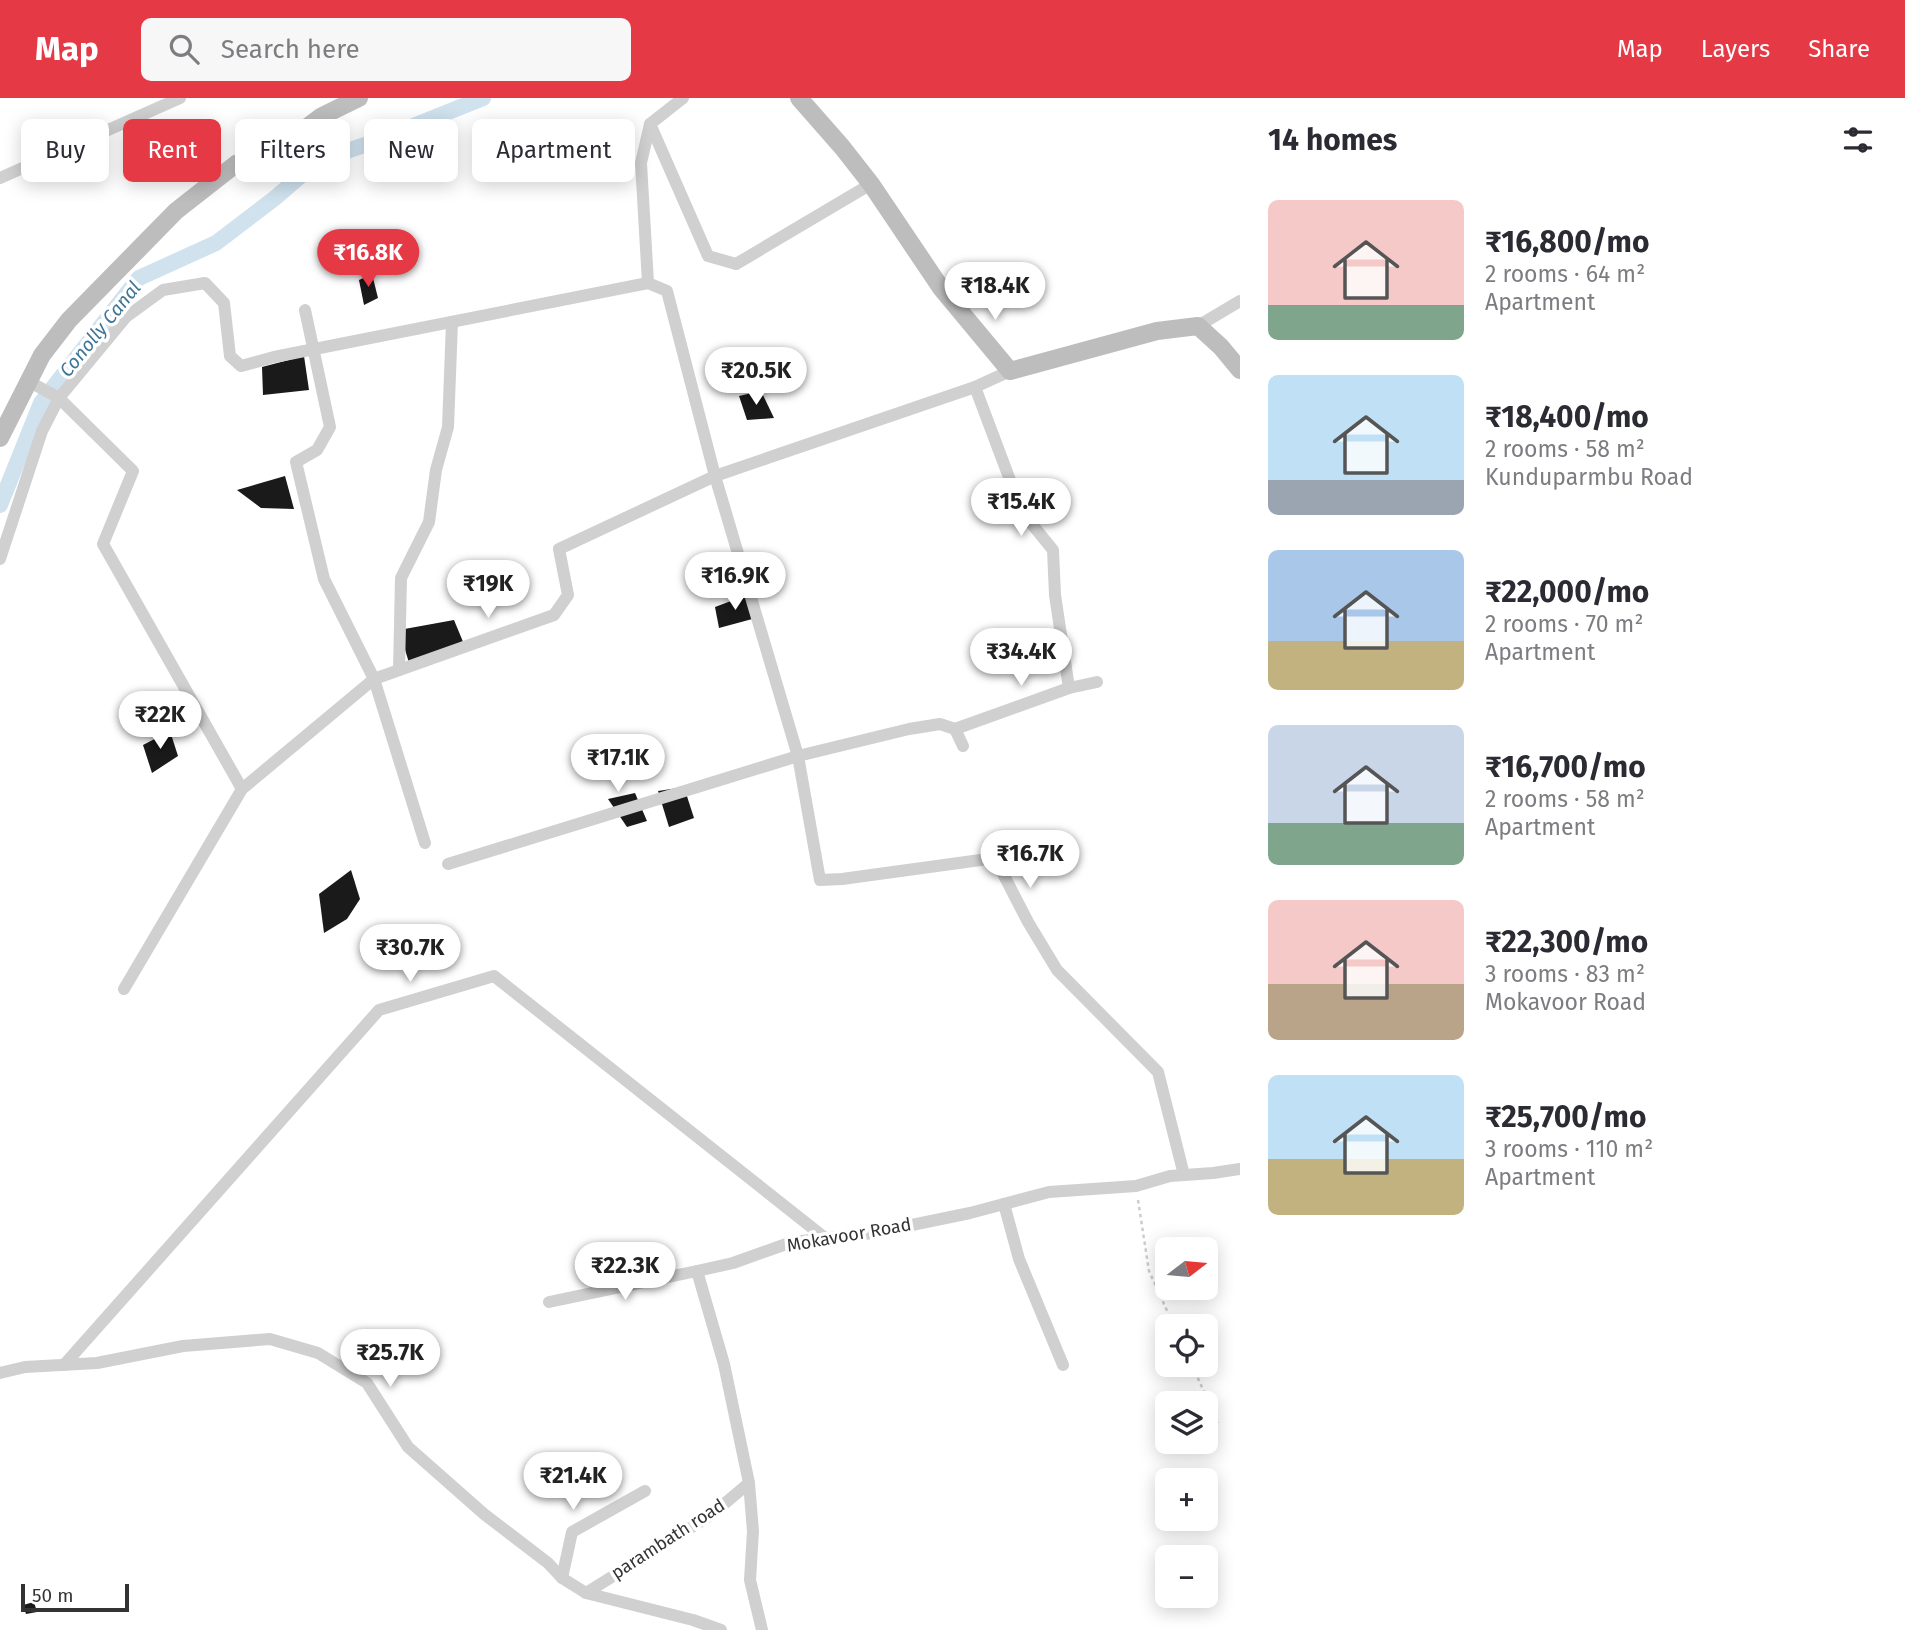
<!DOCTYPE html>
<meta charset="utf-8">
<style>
:root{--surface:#fff;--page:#f7f7f7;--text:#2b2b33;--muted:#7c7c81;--accent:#e63946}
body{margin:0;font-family:"Fira Sans",sans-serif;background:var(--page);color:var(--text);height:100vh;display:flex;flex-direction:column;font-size:26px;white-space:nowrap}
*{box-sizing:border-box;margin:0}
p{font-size:23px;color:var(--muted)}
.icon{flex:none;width:38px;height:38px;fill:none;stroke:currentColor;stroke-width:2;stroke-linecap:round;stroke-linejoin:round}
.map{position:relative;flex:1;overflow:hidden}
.sheet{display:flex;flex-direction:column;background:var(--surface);width:665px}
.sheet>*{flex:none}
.top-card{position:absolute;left:21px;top:21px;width:665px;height:63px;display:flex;gap:14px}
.needle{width:46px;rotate:74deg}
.controls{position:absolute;left:1155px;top:1139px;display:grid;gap:14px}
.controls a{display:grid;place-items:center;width:63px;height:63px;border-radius:10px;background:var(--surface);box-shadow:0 4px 18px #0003;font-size:35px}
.scale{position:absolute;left:21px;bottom:18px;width:108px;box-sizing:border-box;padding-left:7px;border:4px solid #333;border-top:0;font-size:19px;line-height:24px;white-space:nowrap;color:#333;-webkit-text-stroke:5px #fff;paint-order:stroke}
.price{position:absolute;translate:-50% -60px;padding:0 16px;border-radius:24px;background:#fff;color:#222;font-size:23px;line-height:46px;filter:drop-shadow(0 2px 4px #0008)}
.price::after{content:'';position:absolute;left:50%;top:42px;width:21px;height:16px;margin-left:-10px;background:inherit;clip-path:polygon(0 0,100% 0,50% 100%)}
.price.selected{background:var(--accent);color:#fff}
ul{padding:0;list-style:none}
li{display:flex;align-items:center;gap:21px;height:175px;padding:0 28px}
li span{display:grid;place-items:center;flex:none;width:196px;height:140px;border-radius:10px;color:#555}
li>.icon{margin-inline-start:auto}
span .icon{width:84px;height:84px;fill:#fffc;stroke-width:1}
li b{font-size:30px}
h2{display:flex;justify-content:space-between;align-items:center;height:84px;padding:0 28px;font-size:30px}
.pill{padding:0 24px;border-radius:10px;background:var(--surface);box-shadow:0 4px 18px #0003;font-size:24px;line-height:63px}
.pill.selected{background:var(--accent);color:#fff}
header{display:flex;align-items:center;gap:42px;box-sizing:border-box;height:98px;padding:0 35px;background:var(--accent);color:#fff}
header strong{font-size:33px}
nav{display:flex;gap:38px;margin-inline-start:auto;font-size:24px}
.search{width:490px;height:63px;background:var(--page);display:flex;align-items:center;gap:18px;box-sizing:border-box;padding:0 24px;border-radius:10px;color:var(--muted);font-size:26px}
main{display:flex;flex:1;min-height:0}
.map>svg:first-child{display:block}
</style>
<header>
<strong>Map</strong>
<div class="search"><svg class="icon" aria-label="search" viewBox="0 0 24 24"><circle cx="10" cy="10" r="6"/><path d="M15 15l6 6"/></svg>Search here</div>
<nav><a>Map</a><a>Layers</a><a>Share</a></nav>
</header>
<main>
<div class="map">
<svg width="1240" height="1532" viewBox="0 0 1240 1532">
<rect width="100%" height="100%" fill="#fff"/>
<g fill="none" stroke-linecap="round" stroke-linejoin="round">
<polyline stroke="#cfe2ee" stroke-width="16" points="0,407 41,305 139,180 216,145 275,100 318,63 376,43 483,0"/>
</g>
<g fill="#1a1a1a">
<polygon points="372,176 378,200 364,207 359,182"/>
<polygon points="304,258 309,292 263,297 262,269"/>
<polygon points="761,293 774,320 747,322 739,298"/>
<polygon points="285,378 294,411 261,410 237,392"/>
<polygon points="747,497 756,520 719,530 715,509"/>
<polygon points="454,522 466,551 410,568 399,532"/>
<polygon points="170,633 178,658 152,675 143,647"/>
<polygon points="684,689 694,720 669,729 658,693"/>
<polygon points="635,695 647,723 627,729 608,701"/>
<polygon points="351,772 360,801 347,821 324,835 319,796"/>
<polygon points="34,1504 37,1514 26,1516 23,1507"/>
</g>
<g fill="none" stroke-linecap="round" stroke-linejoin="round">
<g stroke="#cdcdcd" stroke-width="2.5" stroke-dasharray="3.5 3.5" stroke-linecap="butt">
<polyline points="1138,1102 1149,1173 1174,1228"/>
<polyline points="1192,1267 1218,1325"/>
</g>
<g stroke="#d0d0d0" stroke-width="12">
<polyline points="650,26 708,158 736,166 871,86"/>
<polyline points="0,80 180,0"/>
<polyline points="648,185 641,65 650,26 683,0"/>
<polyline points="305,212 330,329 317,352 296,364 324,481 374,581 425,745"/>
<polyline points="1198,228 1240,203"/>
<polyline points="28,283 59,300 133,373 103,446 242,691 124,891"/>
<polyline points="975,289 1022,414 1053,452 1055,497 1069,590"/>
<polyline points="0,461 42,333 59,300 126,219 163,192 205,185 224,205 230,258 241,268 274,259 648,185 667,193 715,378 798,658 820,782 842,781 995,760 1028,824 1057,872 1158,974 1184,1077"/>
<polyline points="399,572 401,480 429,424 436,372 448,329 452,224"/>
<polyline points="955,631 1069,590 1097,584"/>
<polyline points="242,691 374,581 554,517 568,497 559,451 715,378 975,289 1010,273"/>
<polyline points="448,766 798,658 909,631 940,626 955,631 963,648"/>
<polyline points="1004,1106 1019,1161 1063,1267"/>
<polyline points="549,1204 697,1173"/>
<polyline points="64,1267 379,912 494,878 825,1140"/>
<polyline points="0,1275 25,1269 97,1265 183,1248 270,1241 318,1255 367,1285 408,1349 484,1416 548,1465 562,1480 586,1495 693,1522 721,1532"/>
<polyline points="562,1480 572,1434 645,1393"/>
<polyline points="586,1495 711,1417 749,1385"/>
<polyline points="762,1532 750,1482 753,1433 749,1385 724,1266 697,1173 733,1165 792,1144 873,1135 970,1115 1049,1094 1136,1088 1170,1078 1213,1075 1240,1071"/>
</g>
<g stroke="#bdbdbd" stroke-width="18">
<polyline points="799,0 842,49 871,86 941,190 1010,273 1157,233 1198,228 1221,249 1240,272"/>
<polyline points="0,340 42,257 69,222 176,113 236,66 282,48 322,18 359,0"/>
</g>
</g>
<g text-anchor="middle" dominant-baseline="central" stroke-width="7" stroke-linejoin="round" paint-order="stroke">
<g font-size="18" fill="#333" stroke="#fff">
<text transform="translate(849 1137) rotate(-10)">Mokavoor Road</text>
<text transform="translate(668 1441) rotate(-33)">parambath road</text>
</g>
<g font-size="19" font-style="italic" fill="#3f7597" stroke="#fff">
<text transform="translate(100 231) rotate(-51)">Conolly Canal</text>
</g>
</g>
</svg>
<div class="controls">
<a><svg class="needle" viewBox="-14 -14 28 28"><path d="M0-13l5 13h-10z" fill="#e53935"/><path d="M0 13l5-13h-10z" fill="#7c7c81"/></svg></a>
<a><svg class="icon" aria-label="locate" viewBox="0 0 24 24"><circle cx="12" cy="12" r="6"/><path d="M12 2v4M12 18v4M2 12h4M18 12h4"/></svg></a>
<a><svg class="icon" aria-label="layers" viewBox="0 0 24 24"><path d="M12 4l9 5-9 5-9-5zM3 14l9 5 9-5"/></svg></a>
<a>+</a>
<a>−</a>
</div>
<div class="scale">50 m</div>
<b class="price selected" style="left:368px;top:191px">₹16.8K</b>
<b class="price" style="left:995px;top:224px">₹18.4K</b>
<b class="price" style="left:756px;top:309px">₹20.5K</b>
<b class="price" style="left:1021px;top:440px">₹15.4K</b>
<b class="price" style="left:735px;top:514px">₹16.9K</b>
<b class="price" style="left:488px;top:522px">₹19K</b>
<b class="price" style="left:1021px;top:590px">₹34.4K</b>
<b class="price" style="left:160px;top:653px">₹22K</b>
<b class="price" style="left:618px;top:696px">₹17.1K</b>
<b class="price" style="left:1030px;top:792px">₹16.7K</b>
<b class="price" style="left:410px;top:886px">₹30.7K</b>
<b class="price" style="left:625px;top:1204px">₹22.3K</b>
<b class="price" style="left:390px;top:1291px">₹25.7K</b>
<b class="price" style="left:573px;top:1414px">₹21.4K</b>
<div class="top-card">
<a class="pill">Buy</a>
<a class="pill selected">Rent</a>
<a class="pill">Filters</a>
<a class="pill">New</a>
<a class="pill">Apartment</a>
</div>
</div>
<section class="sheet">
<h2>14 homes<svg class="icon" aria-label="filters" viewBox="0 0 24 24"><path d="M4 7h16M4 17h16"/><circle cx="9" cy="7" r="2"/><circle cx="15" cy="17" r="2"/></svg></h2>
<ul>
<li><span style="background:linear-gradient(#f6c9c9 75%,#7fa58c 0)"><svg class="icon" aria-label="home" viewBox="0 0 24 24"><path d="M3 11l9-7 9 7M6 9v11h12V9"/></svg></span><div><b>₹16,800/mo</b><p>2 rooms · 64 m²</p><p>Apartment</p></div></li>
<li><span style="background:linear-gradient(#bfe0f5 75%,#9aa5b1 0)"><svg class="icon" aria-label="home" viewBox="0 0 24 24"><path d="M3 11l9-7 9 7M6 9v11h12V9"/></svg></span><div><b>₹18,400/mo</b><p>2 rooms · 58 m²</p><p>Kunduparmbu Road</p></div></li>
<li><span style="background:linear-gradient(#a9c7e8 65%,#c2b280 0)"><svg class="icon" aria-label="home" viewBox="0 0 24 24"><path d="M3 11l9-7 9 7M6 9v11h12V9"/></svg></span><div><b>₹22,000/mo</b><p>2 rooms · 70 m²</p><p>Apartment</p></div></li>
<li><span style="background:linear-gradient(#c9d6e8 70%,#7fa58c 0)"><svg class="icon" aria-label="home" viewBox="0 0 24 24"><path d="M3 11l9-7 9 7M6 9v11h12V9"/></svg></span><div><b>₹16,700/mo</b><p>2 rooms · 58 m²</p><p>Apartment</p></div></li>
<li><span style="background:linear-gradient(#f6c9c9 60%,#b9a48a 0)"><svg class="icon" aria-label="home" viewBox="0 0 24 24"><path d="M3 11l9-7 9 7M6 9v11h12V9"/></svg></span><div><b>₹22,300/mo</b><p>3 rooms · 83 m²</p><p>Mokavoor Road</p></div></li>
<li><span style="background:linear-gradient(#bfe0f5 60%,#c2b280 0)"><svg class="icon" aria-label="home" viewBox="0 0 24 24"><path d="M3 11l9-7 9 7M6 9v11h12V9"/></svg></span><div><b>₹25,700/mo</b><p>3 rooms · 110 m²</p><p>Apartment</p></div></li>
</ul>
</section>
</main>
